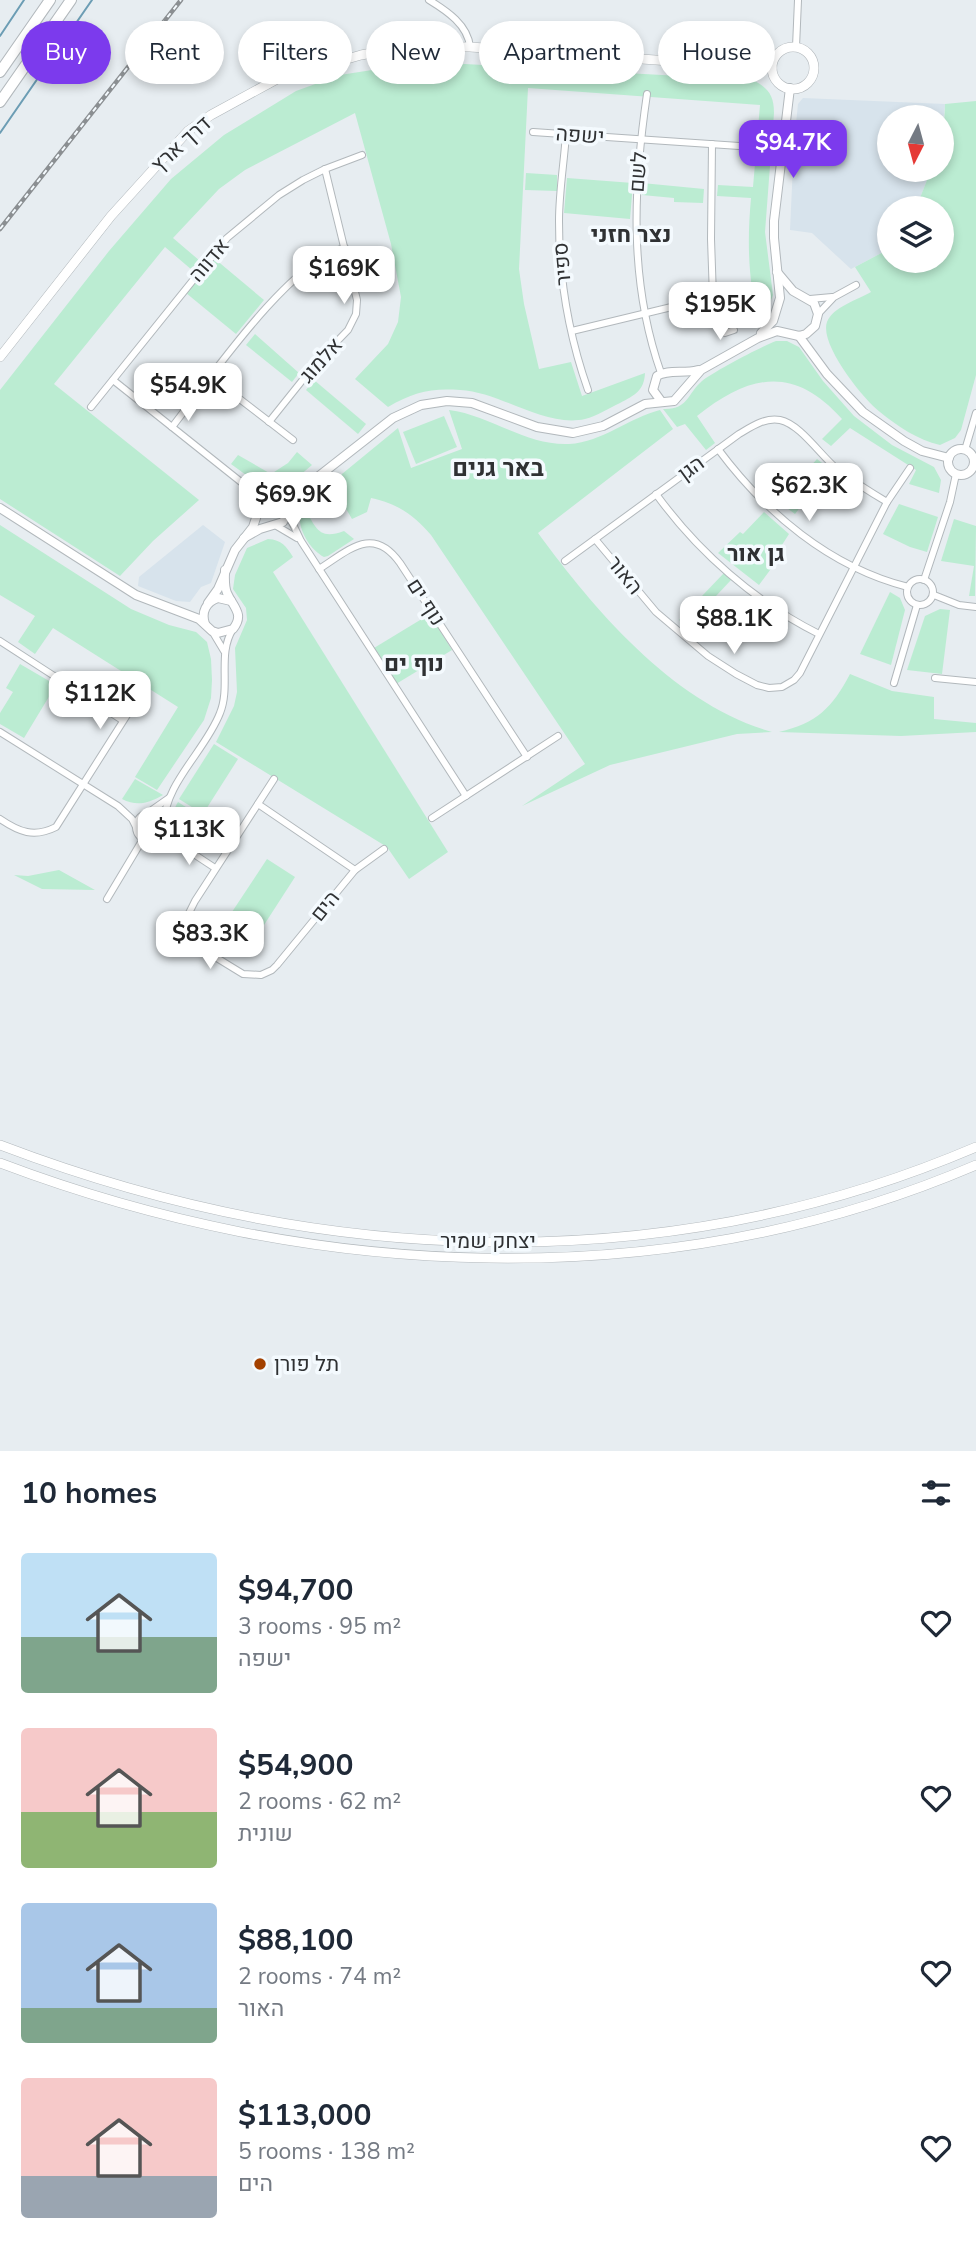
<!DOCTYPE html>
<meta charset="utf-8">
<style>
:root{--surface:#fff;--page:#f2f2f3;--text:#1f2937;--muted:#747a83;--accent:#7c3aed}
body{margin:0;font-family:"Nunito Sans",Heebo,sans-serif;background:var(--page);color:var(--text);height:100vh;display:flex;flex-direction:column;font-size:26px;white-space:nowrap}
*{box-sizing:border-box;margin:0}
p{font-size:23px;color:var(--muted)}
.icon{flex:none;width:38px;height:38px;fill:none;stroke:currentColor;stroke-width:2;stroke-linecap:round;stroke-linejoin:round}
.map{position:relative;height:1451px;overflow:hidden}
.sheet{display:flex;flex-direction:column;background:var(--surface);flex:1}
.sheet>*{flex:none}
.guide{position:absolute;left:21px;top:21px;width:934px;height:63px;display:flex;gap:14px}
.needle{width:46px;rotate:186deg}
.buttons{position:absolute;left:877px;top:105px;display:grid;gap:14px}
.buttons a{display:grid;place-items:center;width:77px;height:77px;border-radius:50%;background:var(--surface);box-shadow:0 4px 10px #0003;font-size:35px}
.price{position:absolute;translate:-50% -60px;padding:0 16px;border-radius:14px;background:#fff;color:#222;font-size:23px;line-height:46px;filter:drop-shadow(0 2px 4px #0008)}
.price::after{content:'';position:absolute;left:50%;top:42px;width:21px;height:16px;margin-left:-10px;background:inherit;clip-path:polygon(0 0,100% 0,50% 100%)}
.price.current{background:var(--accent);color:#fff}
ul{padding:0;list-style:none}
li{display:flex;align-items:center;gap:21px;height:175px;padding:0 21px}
li span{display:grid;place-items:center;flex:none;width:196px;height:140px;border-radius:7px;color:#555}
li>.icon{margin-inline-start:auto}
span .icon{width:84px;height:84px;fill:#fffc;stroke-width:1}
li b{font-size:30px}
h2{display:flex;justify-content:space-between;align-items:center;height:84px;padding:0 21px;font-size:30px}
.pill{padding:0 24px;border-radius:32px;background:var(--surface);box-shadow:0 4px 10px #0003;font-size:24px;line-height:63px}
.pill.current{background:var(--accent);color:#fff}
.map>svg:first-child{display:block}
</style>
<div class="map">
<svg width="976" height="1451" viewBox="0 0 976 1451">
<rect width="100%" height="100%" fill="#e7edf1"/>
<g fill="#d7e3ec">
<polygon points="803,98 945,104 942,135 942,117 889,117 889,170 931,170 916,208 889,208 889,249 851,269 812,233 790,230 794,143 798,104"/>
<polygon points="203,525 225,542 211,583 201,587 190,602 176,601 138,586 139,577"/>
</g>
<g fill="#bbecd2">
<path d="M 417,63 L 465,64 L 753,80 C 768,88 774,95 774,113 L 765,232 L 773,295 L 765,316 L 759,324 C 748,281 747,242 751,198 L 717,196 L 718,185 L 753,187 L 760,105 L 528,88 L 519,269 L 524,304 L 539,369 L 571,362 L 582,396 L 645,373 C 644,391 635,395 620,403 C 609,408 597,416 585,419 C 545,428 501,392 460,390 C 430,388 414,392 388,407 L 355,379 L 388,344 L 398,322 L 401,297 L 391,244 L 355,113 L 245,170 L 219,189 L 173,238 L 200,261 L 192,270 L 165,247 L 54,384 L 199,500 L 153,541 L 120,576 L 0,499 L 0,390 L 109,251 L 171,179 L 224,135 L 296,91 L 340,75 Z"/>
<path d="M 976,101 L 976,375 L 961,430 L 955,438 L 940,445 C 918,440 897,426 880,412 C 863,399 819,344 827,322 C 833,307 857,300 871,292 L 855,267 L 889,249 L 889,261 L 942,261 L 942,208 L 916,208 L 931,170 L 942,170 L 945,104 Z"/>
<polygon points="526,173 557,175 557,191 525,190"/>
<polygon points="567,178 633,183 630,219 564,213"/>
<polygon points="642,183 704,189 703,203 674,202 674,198 642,195"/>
<polygon points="215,259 264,300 236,334 186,293"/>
<polygon points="255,334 299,373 292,382 246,345"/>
<path d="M 776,341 L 787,341 L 799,347 L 823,381 L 854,416 L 892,445 L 934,467 L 941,480 L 939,493 L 909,484 L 916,470 L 850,428 L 831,446 L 822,439 L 842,419 C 794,365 750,374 697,416 L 715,443 L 706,450 L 685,424 L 677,427 L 663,409 C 688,410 687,394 702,381 C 713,372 762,346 776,341 Z"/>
<polygon points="314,380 366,424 358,434 306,390"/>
<path d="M 449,410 C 490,415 526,446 569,444 C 603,442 628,418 660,410 L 673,429 L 538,533 C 596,612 674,704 772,732 L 737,734 L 610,765 L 522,806 L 585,764 L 431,535 C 414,515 398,504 371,498 L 367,512 L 352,519 L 331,483 L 398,428 L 411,468 L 462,449 Z"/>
<polygon points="444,416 457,447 416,464 403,432"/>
<path d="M 297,452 L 312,465 C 275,498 268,491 231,464 L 238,455 L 271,474 L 288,463 Z"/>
<polygon points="817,459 827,467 807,491 810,494 795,514 783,505 802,484 799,479"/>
<polygon points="899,504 938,517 927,552 910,547 883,534"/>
<path d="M 303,506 C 316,526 317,541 344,531 L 354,539 L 328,556 L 324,557 C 308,549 293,522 303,506 Z"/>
<polygon points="764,512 789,534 773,559 776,562 759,585 718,553 740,532 743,534"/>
<polygon points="954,519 976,526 975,596 969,596 974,566 941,561"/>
<polygon points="0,525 131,609 169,625 196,632 207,642 211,659 212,680 211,698 204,720 157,790 135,777 178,707 53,628 35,654 18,642 35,616 0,595"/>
<path d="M 268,539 C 282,540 286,546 293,557 L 273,572 L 448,852 L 409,879 L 387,847 L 216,742 L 234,706 L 237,692 L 235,648 L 247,620 L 246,608 L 233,589 L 235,575 L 247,548 Z"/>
<polygon points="724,573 731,580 687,627 679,620"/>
<polygon points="890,592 900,598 905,610 891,665 860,654"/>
<polygon points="940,609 950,610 942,674 907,670 925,616"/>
<polygon points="430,614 452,650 396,684 374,648"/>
<polygon points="20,664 56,685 24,738 0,724 0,713 13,692 6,688"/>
<path d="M 850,674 L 892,691 L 934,697 L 934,719 L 976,723 L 976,732 L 901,736 L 779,732 C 817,723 832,708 850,674 Z"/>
<polygon points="214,744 238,759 203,814 179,799"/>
<path d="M 135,779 L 163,795 C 149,803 137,807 122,799 Z"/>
<path d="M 178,802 L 200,816 L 185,839 C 169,829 169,817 178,802 Z"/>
<polygon points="267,859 295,877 253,942 224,924"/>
<polygon points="59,870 95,890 42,889 14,875 28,876"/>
</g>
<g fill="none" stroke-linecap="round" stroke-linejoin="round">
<g stroke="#6c9db4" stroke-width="2">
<polyline points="0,36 24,0"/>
<polyline points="0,133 92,0"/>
</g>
<g stroke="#b2b8bc" stroke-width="8">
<g id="minor">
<path d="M 429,0 C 447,11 468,25 470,47"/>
<polyline points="796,47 798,0"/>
<path d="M 647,94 C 633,189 629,282 661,373"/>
<polyline points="533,132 754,147"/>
<path d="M 566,134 C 564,163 559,192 559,221 C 559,278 569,336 588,390"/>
<polyline points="712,144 711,239 713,297 725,333 734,330"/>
<polyline points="810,299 832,297"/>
<polyline points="818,314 834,297 856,285"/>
<polyline points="572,331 713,297"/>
<polyline points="211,377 293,440"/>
<polyline points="113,380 246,486 253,493 258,508"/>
<polyline points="91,407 227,238 279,195 303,180 325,169 362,155"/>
<polyline points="269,422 317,362 348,330 356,314 357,300 325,169"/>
<path d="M 172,427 C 208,381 291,259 345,248"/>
<path d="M 718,449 C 765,512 829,567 908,587"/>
<polyline points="965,450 976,413"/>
<polyline points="248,487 271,495"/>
<path d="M 656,494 C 698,552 755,602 819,634"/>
<polyline points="288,514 301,541 466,796"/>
<polyline points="275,525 297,538"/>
<polyline points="595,539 656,612 708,656 736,674 757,685 769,688 782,687 794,680 800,673 887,502 910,468"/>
<path d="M 565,561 L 739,434 C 751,427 765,417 780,420 C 800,424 821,456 837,469 C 853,481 870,492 887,502"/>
<path d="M 319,569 C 349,550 373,525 400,563 L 527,757"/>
<circle cx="920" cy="592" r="13"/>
<polyline points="924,580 950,502 956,474"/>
<polyline points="934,595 959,605 976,607"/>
<polyline points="212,631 224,651"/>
<polyline points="0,641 122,720"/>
<polyline points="935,678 976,682"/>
<polyline points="894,683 917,605"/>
<polyline points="0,732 118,806 132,819 136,827"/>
<polyline points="274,779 195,901 187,917 186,928 194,944 243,974 261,975 272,970 277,965 355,870 384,849"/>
<polyline points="258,804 355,870"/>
<polyline points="149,812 169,798"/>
<circle cx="150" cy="827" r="14"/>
<polyline points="432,818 558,736"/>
<path d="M 0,819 C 19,832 34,838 56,827 L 141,693"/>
<path d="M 164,824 C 164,784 206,750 220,713 C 231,686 217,654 233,629"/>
<polyline points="164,829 177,843 215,868"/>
<polyline points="107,899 143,839"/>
</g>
</g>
<g stroke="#b2b8bc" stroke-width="10">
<g id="tertiary">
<polyline points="761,333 773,321 780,298 774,238 774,221 790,88"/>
<polyline points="799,336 827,374 863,412 904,441 922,451 949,458"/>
<path d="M 661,401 L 653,390 L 657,376 C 668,369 684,374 698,370"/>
<circle cx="961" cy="462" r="13"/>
<path d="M 0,508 L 136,595 L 199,619 L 212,631 L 218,633 L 233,629 C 245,614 233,607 227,593 C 224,586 225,578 225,570"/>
<polyline points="244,538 260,529 283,522 295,499 319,476 393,418 421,405 447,401 472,403 537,427 573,433 603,426 645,404 674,401 701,370 758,338 777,331 799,336 806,334 815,326 818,314 814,303 793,291 777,272"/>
<polyline points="208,603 218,589 235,550 253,527 262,500 271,495 284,496 303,488"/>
<path d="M 205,624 C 201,612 206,602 218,598 L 231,601"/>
</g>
</g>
<g stroke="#b2b8bc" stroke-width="10">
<g id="secondary">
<circle cx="793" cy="68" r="21"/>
<polyline points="0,357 111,216 188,131 211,115 277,79 361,55 409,46 470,47 772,68"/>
<path d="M 0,1145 C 317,1266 660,1282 976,1147"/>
<path d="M 0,1163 C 311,1281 666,1298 976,1165"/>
</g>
</g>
<g stroke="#b2b8bc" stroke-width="12">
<g id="trunk">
<polyline points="0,72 50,0"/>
<polyline points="0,102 71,0"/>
</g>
</g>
<use href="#minor" stroke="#fff" stroke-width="6"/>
<use href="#tertiary" stroke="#fff" stroke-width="8"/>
<use href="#secondary" stroke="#fff" stroke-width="9"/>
<use href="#trunk" stroke="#fff" stroke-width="10"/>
<g stroke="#8b8f92" stroke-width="4.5">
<polyline id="rail" points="0,229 181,0"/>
</g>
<use href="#rail" stroke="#f4fafe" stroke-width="2" stroke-dasharray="5" stroke-linecap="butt"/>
</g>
<circle fill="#a34100" stroke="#f4fafe" stroke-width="2.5" cx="260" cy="1364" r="7"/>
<g text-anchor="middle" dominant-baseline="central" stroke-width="7" stroke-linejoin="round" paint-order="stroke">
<g font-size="21" fill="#2f3133" stroke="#f4fafe">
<text transform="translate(580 135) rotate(4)">ישפה</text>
<text transform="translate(181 144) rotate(-42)">דרך ארץ</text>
<text transform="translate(638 172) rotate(-86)">לשם</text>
<text transform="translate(209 260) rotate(-50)">אדווה</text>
<text transform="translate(562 264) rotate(-95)">ספיר</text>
<text transform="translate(321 360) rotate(-48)">אלמוג</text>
<text transform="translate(691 468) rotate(-36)">הגן</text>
<text transform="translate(625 575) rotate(51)">האור</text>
<text transform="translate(426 602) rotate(57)">נוף ים</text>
<text transform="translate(325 906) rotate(-51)">הים</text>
<text x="488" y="1241">יצחק שמיר</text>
</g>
<g font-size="21" fill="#2f3133" stroke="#f4fafe" text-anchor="start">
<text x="274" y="1364">תל פורן</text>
</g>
<g font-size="23" font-weight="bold" fill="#2f3133" stroke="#f4fafe">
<text x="631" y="234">נצר חזני</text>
<text x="756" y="553">גן אור</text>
<text x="414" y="663">נוף ים</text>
</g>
<g font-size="24" font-weight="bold" fill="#2f3133" stroke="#f4fafe">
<text x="498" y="468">באר גנים</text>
</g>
</g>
</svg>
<div class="buttons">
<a><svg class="needle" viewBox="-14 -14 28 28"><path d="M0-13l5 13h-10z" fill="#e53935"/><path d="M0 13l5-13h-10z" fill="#747a83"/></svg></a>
<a><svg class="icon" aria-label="layers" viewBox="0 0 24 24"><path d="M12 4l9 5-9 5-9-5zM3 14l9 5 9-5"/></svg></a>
</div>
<b class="price current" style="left:793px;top:180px">$94.7K</b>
<b class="price" style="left:344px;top:306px">$169K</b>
<b class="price" style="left:720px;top:342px">$195K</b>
<b class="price" style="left:188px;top:423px">$54.9K</b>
<b class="price" style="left:809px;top:523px">$62.3K</b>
<b class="price" style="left:293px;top:532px">$69.9K</b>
<b class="price" style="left:734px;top:656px">$88.1K</b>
<b class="price" style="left:100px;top:731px">$112K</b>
<b class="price" style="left:189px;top:867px">$113K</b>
<b class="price" style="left:210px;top:971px">$83.3K</b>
<div class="guide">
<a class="pill current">Buy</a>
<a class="pill">Rent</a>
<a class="pill">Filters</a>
<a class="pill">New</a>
<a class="pill">Apartment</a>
<a class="pill">House</a>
</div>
</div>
<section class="sheet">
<h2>10 homes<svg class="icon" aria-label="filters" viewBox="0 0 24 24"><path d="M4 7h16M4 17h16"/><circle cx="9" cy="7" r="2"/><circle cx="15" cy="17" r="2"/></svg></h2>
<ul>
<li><span style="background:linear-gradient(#bfe0f5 60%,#7fa58c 0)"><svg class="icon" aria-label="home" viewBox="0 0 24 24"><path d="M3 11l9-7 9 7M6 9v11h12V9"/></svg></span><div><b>$94,700</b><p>3 rooms · 95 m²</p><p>ישפה</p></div><svg class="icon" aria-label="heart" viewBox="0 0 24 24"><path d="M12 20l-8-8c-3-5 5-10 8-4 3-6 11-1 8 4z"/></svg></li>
<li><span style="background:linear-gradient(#f6c9c9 60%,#8fb573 0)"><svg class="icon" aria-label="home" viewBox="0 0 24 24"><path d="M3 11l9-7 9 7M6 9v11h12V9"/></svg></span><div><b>$54,900</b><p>2 rooms · 62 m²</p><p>שונית</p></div><svg class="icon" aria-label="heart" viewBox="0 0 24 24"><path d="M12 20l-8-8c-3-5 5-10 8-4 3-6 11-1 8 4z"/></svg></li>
<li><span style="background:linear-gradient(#a9c7e8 75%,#7fa58c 0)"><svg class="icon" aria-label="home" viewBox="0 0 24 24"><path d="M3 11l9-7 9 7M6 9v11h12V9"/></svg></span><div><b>$88,100</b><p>2 rooms · 74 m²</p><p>האור</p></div><svg class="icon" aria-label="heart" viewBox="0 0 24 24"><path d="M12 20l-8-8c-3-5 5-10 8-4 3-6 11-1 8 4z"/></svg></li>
<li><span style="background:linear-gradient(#f6c9c9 70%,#9aa5b1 0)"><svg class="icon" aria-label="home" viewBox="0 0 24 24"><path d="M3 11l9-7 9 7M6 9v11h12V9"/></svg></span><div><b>$113,000</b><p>5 rooms · 138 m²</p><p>הים</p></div><svg class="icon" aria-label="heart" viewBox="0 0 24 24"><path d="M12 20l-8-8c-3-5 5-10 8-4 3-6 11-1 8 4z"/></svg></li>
</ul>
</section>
